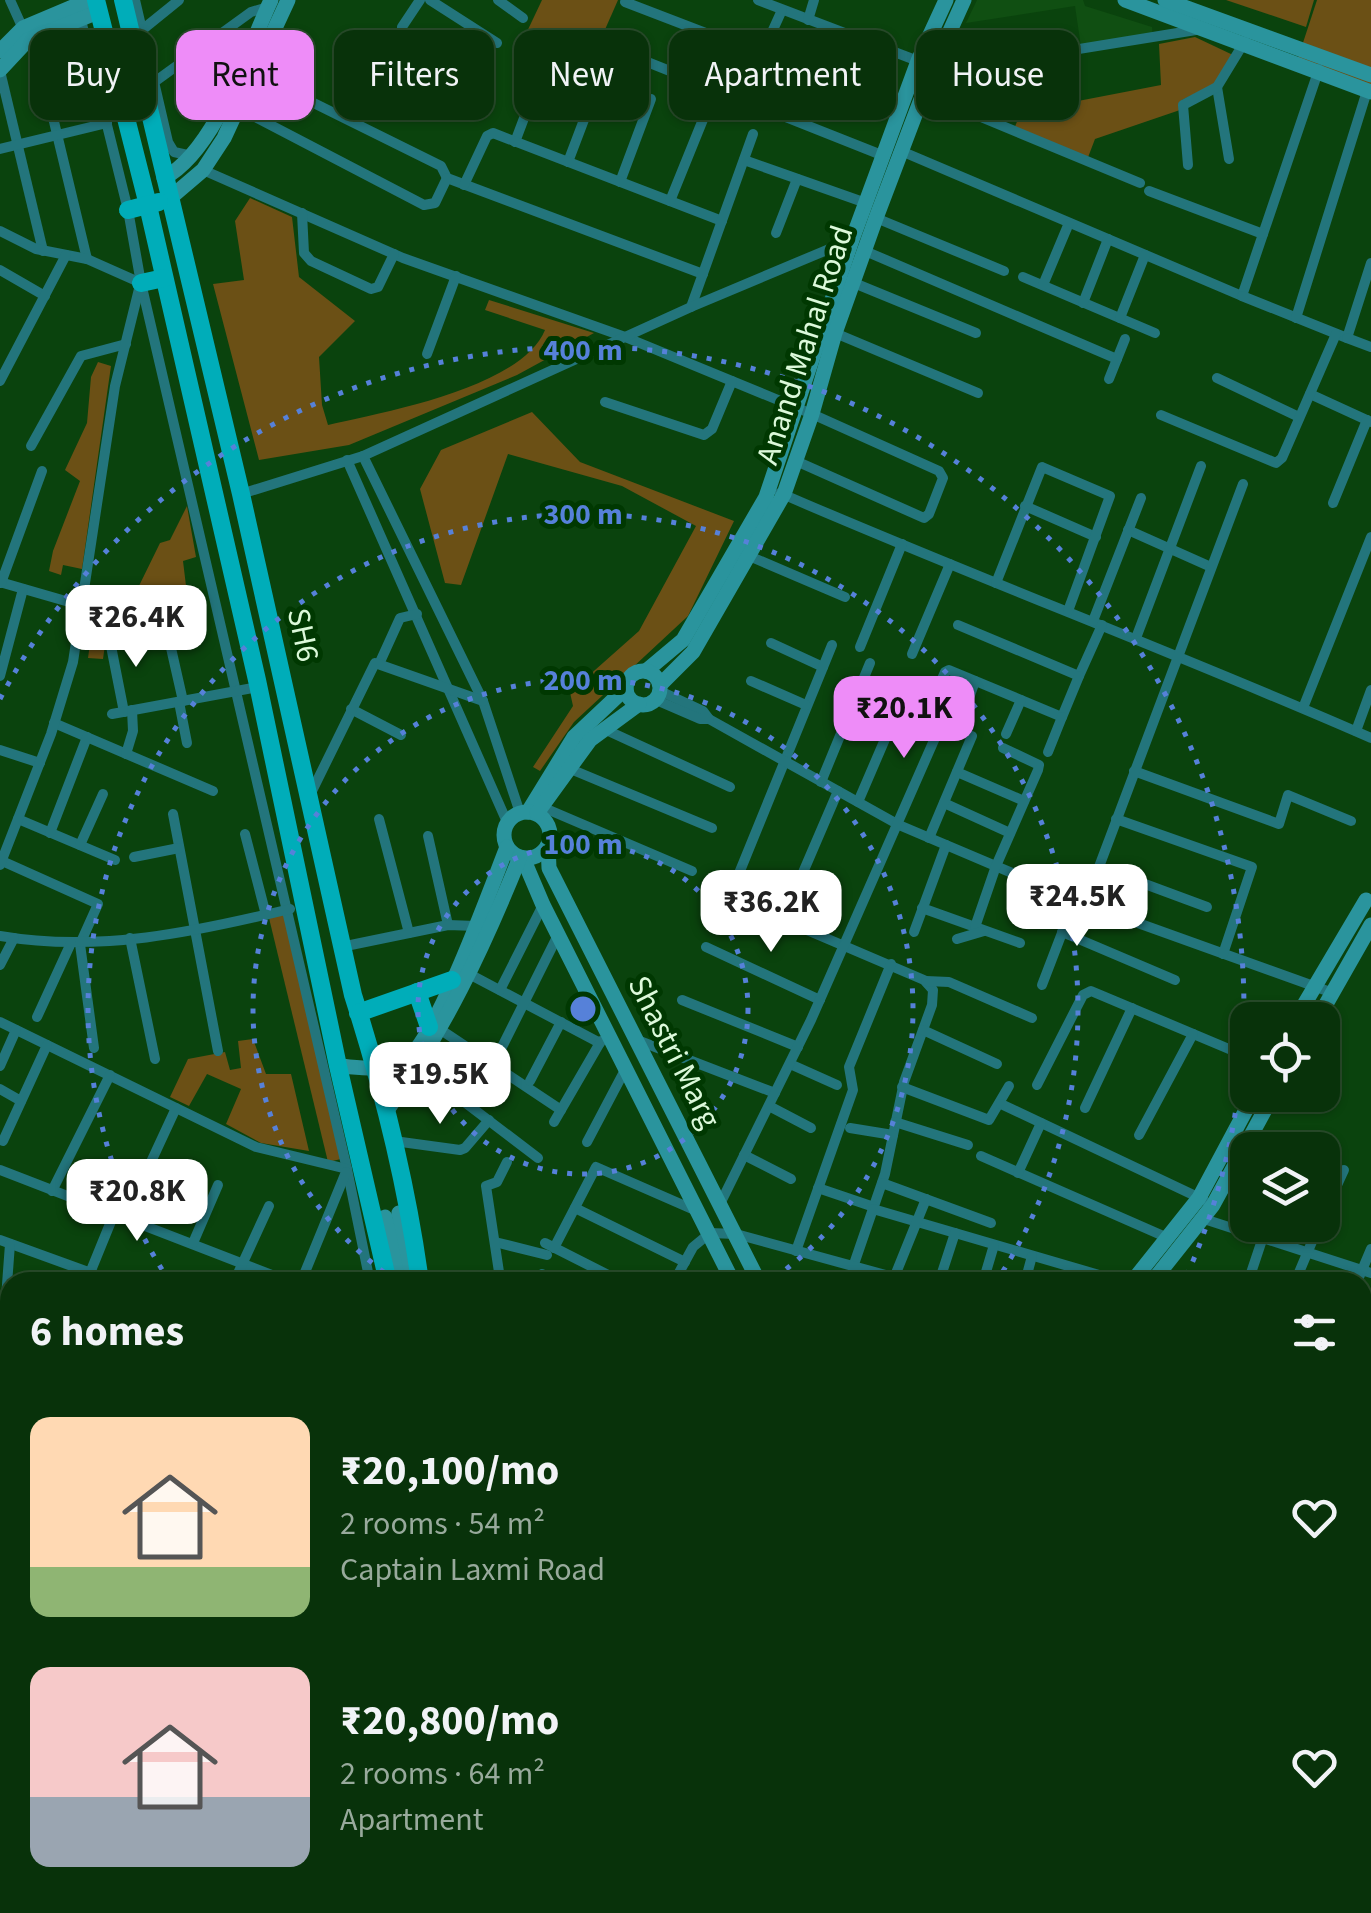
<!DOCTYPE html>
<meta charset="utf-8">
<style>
:root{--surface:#08320a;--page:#163e18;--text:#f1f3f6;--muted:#98aa9c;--line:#294d2b;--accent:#ee8cf8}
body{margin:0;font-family:"Source Sans 3",sans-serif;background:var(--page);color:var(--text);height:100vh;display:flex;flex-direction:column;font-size:38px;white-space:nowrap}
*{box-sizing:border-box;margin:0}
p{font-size:32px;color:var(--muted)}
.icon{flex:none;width:55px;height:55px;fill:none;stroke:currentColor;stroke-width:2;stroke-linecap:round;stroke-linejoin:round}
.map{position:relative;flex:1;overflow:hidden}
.panel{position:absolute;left:0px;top:1272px;width:1372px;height:642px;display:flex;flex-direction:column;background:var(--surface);border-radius:30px 30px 0 0;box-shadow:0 2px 8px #0004,0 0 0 2px var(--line)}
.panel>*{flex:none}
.banner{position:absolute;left:30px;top:30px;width:1312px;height:90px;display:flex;gap:20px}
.tools{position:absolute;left:1230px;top:1002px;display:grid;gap:20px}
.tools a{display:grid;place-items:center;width:110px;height:110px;border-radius:20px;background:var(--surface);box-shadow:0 2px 8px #0004,0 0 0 2px var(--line);font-size:50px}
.price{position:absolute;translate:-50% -85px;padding:0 22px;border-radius:20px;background:#fff;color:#222;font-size:32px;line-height:65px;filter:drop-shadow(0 2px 5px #0008)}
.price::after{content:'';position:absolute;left:50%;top:60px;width:30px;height:22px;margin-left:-15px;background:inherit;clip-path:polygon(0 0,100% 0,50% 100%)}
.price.on{background:var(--accent);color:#111}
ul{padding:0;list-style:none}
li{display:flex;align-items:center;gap:30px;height:250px;padding:0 30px}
li span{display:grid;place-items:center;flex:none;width:280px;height:200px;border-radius:20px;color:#555}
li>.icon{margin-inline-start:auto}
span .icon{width:120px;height:120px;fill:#fffc;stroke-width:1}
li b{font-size:42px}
h2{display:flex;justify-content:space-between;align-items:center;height:120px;padding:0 30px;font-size:42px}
.chip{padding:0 35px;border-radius:20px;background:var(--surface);box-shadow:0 2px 8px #0004,0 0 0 2px var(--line);font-size:35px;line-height:90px}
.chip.on{background:var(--accent);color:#111}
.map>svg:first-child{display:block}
</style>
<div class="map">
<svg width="1371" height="1913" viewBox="0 0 1371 1913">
<rect width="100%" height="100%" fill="#0a430d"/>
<polygon fill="#104f12" points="977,0 1083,0 1085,6 1152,27 1153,37 1081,47 1075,6 966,23"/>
<g fill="#6b5015">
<polygon points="542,0 618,0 589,66 524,38"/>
<polygon points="1226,0 1314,0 1306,27"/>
<polygon points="1317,0 1371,0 1371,91 1296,64"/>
<polygon points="1195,37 1233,55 1214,85 1182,100 1180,110 1095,139 1087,160 1014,129 1021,112 1161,85 1159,44"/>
<path d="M 250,198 L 292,217 L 299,277 L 355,321 L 319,357 L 322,405 L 328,425 C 385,412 521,388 545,330 L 485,310 L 489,300 L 594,333 L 517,375 L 349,445 L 259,460 L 213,284 L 244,280 L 235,221 Z"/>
<polygon points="98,362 111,366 82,569 63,565 61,575 49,571 53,551 80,481 65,470 87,423 91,377"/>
<polygon points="532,412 580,462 734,521 688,616 574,722 540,771 533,767 573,706 569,688 551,683 550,669 586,678 639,631 696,526 622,486 508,454 461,585 445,583 420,489 441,450"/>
<polygon points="187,506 196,557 183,561 187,594 147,628 108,624 103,659 88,658 98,585 136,592 160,543 170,540"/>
<polygon points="286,914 341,1159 328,1162 269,918"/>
<polygon points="253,1039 266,1074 291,1074 309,1151 261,1143 226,1124 241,1089 207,1074 189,1106 170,1097 188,1059 225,1052 230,1070 241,1068 238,1041"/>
</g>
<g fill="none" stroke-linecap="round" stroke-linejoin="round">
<g stroke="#23757c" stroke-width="10">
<polyline points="10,0 24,31"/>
<polyline points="135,0 168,142 174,152 192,156"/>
<polyline points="430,0 497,43"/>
<polyline points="498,0 523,18"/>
<polyline points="758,0 918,61"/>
<polyline points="625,2 901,108"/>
<polyline points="80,16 128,210 141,283 347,1169 370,1282"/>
<polyline points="808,20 814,0"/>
<polyline points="402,27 420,0"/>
<polyline points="142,30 179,0"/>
<polyline points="607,46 884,156"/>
<polyline points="33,53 98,75"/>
<polyline points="762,54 782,10"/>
<polyline points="38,55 87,259"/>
<polyline points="0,71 43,251"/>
<polyline points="931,73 1202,29"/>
<polyline points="255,74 441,166 447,178 703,274"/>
<polyline points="153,83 251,12 268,7"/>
<polyline points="1217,87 1229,159"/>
<polyline points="721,91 740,45"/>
<polyline points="923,93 1140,183"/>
<polyline points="238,108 424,205 435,203 447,178"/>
<polyline points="515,142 549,52"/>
<polyline points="0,149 107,123"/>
<polyline points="901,151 1242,296 1319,69"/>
<polyline points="744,160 866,203"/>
<polyline points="568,162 601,75"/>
<polyline points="1188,165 1183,105 1217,87 1245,41"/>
<polyline points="203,170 403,258 625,337 812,414 939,471 943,478 929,514 924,518 796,461"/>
<polyline points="620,182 651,99"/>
<polyline points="464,185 487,136 493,133 722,221"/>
<polyline points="1149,191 1263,234"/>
<polyline points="670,201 704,117"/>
<polyline points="302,213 304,253 311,261 371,289 378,287 394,254"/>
<polyline points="876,218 1004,271"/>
<polyline points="0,231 36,249 87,259 141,283"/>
<polyline points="776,233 797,179"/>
<polyline points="865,251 1117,359"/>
<polyline points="0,270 45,296"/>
<polyline points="1023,277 1155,333"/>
<polyline points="854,283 976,333"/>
<polyline points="1043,285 1069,223"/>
<polyline points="1242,296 1347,338 1371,263"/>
<polyline points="1083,303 1108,239"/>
<polyline points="691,307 753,134"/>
<polyline points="1120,318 1145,255"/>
<polyline points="1296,318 1367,91"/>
<polyline points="835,333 978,393"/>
<polyline points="1347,338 1371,347"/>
<polyline points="427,354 456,276"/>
<polyline points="1217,378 1299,417"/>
<polyline points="1109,379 1125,339"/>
<polyline points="0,381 66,255"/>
<polyline points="1310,394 1371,422"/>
<polyline points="605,402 704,435 712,429 732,381"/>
<polyline points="1161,415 1276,463 1282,458 1336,334"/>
<polyline points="31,446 81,356 126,344"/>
<polyline points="363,456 483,701 520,813"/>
<polyline points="347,460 507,822"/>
<path d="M 780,493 C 976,578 1175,652 1371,738"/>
<polyline points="241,494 363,456 691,307 853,239"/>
<polyline points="1333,503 1367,420"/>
<polyline points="1025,506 1096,537"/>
<polyline points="1128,530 1211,567"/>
<polyline points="749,556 845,597"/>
<polyline points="0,582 83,606"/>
<polyline points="1,583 42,471"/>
<polyline points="996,583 1042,467 1110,496 1068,611"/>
<polyline points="1093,621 1141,498"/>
<polyline points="958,625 1079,676 1102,625"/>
<polyline points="166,626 183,701"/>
<polyline points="109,636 124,712"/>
<polyline points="1136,638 1201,466"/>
<polyline points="771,643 823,667"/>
<polyline points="832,645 731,893 734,899 924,980 933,990 932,1005 904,1082 885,1174 853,1267"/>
<polyline points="860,647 902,544"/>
<polyline points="912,654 950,564"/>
<polyline points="380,662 400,618 417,614"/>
<polyline points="0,676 23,589"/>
<polyline points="751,681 806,705"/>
<polyline points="660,691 703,711 709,719 899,825 1085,904 1333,993"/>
<polyline points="934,697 945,672 949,670 1062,717 1079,676"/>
<polyline points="656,700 700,719 709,719"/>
<polyline points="179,702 187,743"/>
<polyline points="1303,708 1371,537"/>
<polyline points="351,709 401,735"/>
<polyline points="112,714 258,687"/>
<polyline points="963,715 975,681"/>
<polyline points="54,723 213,791"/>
<polyline points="604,729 730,787"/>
<polyline points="1356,731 1371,690"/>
<polyline points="1006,734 1021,700"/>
<polyline points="0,750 40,763"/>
<polyline points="1048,752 1062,717"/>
<polyline points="126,754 133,731 132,710"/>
<polyline points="568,768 712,828"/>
<polyline points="1134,771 1279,824 1288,795 1351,821"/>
<polyline points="957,772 1024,801"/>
<polyline points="821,782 870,663"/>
<polyline points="311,793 375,663 483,701"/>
<polyline points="858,802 907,688"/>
<polyline points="944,803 1010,833"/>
<polyline points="542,807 692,871"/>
<polyline points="173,814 218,1051"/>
<polyline points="18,819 115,860"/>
<polyline points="379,819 409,933"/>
<polyline points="1116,819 1252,867 1223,954"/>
<polyline points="50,833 87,737"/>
<polyline points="245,834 266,915"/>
<polyline points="428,836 448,925"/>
<polyline points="929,838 972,736"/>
<polyline points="80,845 103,794"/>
<polyline points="134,857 179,848"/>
<polyline points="2,861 98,904 80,944 94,1048"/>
<polyline points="0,865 51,734 73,662 115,386 140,285"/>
<polyline points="1099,867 1207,907"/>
<polyline points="1085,904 1243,484"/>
<polyline points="922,908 1020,943"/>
<polyline points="783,919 838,791"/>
<polyline points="975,927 996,866 1038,770 1039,765 1003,748"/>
<polyline points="914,932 946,845"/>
<polyline points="1062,932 1175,980"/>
<path d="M 0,936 C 98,953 195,932 290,909"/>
<polyline points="130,938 155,1059"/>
<polyline points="957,939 984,931"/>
<polyline points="341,947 448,925 476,926"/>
<polyline points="706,947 820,1000"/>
<polyline points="0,965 14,938"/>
<polyline points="471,975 600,1043"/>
<polyline points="926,981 949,982 1032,1018"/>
<polyline points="1042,985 1075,899"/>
<polyline points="500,990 543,905"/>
<polyline points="682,1000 798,1047"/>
<polyline points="37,1017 71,943"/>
<polyline points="0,1022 256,1147 347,1169"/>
<polyline points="441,1030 561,1110"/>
<polyline points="923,1030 997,1064"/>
<polyline points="637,1040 775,1093"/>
<polyline points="497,1057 558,935"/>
<polyline points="412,1062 538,1158"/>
<polyline points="790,1064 837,1085"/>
<polyline points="0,1066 16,1030"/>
<polyline points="530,1081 561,1022"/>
<polyline points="1037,1085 1083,995 1091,991 1248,1057"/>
<polyline points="902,1087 989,1120 1009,1086"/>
<polyline points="0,1089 21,1101"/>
<polyline points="1001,1104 1204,1200"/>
<polyline points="769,1106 811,1128"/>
<polyline points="1085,1108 1132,1008"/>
<polyline points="554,1122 601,1041"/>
<polyline points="895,1122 968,1145"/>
<polyline points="850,1128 893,1135"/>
<polyline points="1139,1135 1193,1034"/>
<polyline points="3,1141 47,1045"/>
<polyline points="394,1141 460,1150 465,1148 489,1120"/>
<polyline points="587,1142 626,1068"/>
<polyline points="1290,1150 1291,1148"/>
<polyline points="744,1155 791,1179"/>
<polyline points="981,1156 1168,1238"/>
<polyline points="0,1170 290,1282"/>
<polyline points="1018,1173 1041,1123"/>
<polyline points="882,1183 991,1223"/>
<polyline points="818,1188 874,1207"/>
<polyline points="52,1191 110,1075"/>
<polyline points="721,1202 811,1020 946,713"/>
<polyline points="575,1208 685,1262"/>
<polyline points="873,1209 1123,1282"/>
<polyline points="125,1218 176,1108"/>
<polyline points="1322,1218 1344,1170"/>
<polyline points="1204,1219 1371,1273"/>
<polyline points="0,1240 116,1282"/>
<polyline points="495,1242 547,1255"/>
<polyline points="193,1243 218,1185"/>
<polyline points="545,1243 622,1282"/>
<polyline points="554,1248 596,1167 699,1212"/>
<polyline points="796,1251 853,1090 849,1067 891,964"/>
<polyline points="90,1273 114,1214"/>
<polyline points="894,1278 926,1199"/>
<polyline points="675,1280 693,1247 710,1233 736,1234 911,1282"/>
<polyline points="234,1282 269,1206"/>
<polyline points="301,1282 346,1172"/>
<polyline points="478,1282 494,1280 499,1272 486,1186 497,1182 507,1162"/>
<polyline points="538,1282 542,1274"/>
<polyline points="939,1282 955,1233"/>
<polyline points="983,1282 994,1245"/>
<polyline points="1025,1282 1032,1256"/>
<polyline points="1248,1282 1263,1237"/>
<polyline points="1295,1282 1319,1225"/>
<polyline points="1357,1282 1371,1249"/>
<polyline points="0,1379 10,1244"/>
<polyline points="0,1426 10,1434"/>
<polyline points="1362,1467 1371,1436"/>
<polyline points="0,1472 10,1450"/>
<polyline points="0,1536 10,1519"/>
<polyline points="0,1559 10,1564"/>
<polyline points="0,1600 10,1583"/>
<polyline points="0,1633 10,1638"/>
<polyline points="0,1673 10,1678"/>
<polyline points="1362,1678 1371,1649"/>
<polyline points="0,1706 10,1712"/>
<polyline points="0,1741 10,1746"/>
<polyline points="0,1777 10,1783"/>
<polyline points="1362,1810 1371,1788"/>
<polyline points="0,1814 10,1819"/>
<polyline points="0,1844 10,1849"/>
<polyline points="0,1886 10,1868"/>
<polyline points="162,1905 184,1913"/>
<polyline points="641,1905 659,1913"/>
<polyline points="891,1905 907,1913"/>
<polyline points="954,1905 958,1913"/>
<polyline points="0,1910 8,1913"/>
<polyline points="319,1913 321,1905"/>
<polyline points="447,1913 449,1905"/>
<polyline points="504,1913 506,1905"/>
<polyline points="536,1913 540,1905"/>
<polyline points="690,1913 694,1905"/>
<polyline points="734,1913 738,1905"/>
<polyline points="781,1913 784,1905"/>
<polyline points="827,1913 831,1905"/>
<polyline points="1071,1913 1074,1905"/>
<polyline points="1115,1913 1118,1905"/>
<polyline points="1158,1913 1161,1905"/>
<polyline points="1204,1913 1207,1905"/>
<polyline points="1250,1913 1253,1905"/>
<polyline points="1324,1913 1327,1905"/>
</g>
<g stroke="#2a949d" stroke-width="15">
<polyline points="1125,0 1371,92"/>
<polyline points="1165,0 1371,75"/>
<polyline points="0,51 23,28 89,0"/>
<polyline points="0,70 28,40 98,12"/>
<path d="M 164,178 C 215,151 247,52 271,0"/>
<polyline points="169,199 203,170 224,138 288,0"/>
<polyline points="646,671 683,640 766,497 852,240 918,61 946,0"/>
<circle cx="643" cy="688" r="17"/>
<polyline points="660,685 693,652 784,494 812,414 835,333 876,218 931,73 964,0"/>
<polyline points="528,812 574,737 626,688"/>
<circle cx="527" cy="835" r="23"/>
<polyline points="537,813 590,740 639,704"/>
<polyline points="548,845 549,868 759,1282"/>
<polyline points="523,858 543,905 733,1282"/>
<polyline points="1295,1020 1366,900"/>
<polyline points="1317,1020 1371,925"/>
<path d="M 338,1066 C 358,1067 390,1073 407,1059 C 438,1035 490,890 507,847"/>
<path d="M 386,1112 C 445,1029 482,951 520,857"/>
<polyline points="399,1213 410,1282"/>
<polyline points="385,1217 398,1282"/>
<polyline points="1132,1282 1199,1198 1254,1095"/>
<polyline points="1152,1282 1213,1205 1273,1095"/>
<polyline points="1362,1683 1371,1685"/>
<polyline points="1004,1905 1007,1913"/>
<polyline points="1060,1905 1063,1913"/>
<polyline points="353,1913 355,1905"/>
</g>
<g stroke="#00adb9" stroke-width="18">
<polyline points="96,0 146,197 257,680 338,1066 388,1282"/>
<path d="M 123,0 L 241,494 L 353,995 C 383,1089 407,1185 420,1282"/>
<polyline points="128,210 159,202"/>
<polyline points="141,283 164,278"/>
<polyline points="417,992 429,1027"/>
<polyline points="358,1013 452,980"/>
<polyline points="333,1913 335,1905"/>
<polyline points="362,1913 364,1905"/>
</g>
</g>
<g fill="none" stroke="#5681d9" stroke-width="5" stroke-dasharray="5 10">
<circle cx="583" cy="1009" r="165"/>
<path d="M396 1281A330 330 0 1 1 770 1281"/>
<path d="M170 1282A495 495 0 1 1 996 1282"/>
<path d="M0 699A660 660 0 0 1 1186 1277"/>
</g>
<g text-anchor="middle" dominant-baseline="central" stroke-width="10" stroke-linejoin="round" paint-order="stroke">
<g font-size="32" fill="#dcf9da" stroke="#003801">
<text transform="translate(805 345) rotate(-72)">Anand Mahal Road</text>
<text transform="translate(303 635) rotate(78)">SH6</text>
<text transform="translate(674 1052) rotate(63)">Shastri Marg</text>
</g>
</g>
<circle cx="583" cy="1009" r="15" fill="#5681d9" stroke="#003801" stroke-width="5"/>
<g font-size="30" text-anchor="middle" font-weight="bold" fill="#5681d9" stroke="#003801" stroke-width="10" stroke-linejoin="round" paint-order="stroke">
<text x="583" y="360">400 m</text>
<text x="583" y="524">300 m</text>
<text x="583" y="690">200 m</text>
<text x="583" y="854">100 m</text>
</g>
</svg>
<div class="tools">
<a><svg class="icon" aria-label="locate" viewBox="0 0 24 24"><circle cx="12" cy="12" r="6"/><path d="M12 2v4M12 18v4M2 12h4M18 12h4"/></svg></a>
<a><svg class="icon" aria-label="layers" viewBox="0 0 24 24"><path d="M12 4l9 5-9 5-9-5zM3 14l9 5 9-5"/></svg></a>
</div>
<b class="price" style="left:136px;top:670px">₹26.4K</b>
<b class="price on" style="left:904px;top:761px">₹20.1K</b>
<b class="price" style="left:1077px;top:949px">₹24.5K</b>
<b class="price" style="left:771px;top:955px">₹36.2K</b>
<b class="price" style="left:440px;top:1127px">₹19.5K</b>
<b class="price" style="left:137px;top:1244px">₹20.8K</b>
<div class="banner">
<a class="chip">Buy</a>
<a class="chip on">Rent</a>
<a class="chip">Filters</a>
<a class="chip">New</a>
<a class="chip">Apartment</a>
<a class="chip">House</a>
</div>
<section class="panel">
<h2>6 homes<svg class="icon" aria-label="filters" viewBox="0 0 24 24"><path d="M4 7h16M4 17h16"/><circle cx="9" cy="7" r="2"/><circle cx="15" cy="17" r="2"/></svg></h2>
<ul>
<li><span style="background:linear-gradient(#ffd9b3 75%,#8fb573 0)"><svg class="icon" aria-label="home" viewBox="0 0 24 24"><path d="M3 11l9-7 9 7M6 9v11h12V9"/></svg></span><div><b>₹20,100/mo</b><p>2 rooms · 54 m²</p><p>Captain Laxmi Road</p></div><svg class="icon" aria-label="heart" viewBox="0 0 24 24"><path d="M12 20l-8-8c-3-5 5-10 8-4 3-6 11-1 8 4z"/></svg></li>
<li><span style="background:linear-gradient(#f6c9c9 65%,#9aa5b1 0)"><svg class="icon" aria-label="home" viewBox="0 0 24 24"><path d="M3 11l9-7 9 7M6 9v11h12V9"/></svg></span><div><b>₹20,800/mo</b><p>2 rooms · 64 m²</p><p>Apartment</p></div><svg class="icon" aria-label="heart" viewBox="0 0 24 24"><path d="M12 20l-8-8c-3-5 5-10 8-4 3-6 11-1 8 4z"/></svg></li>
</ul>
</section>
</div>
